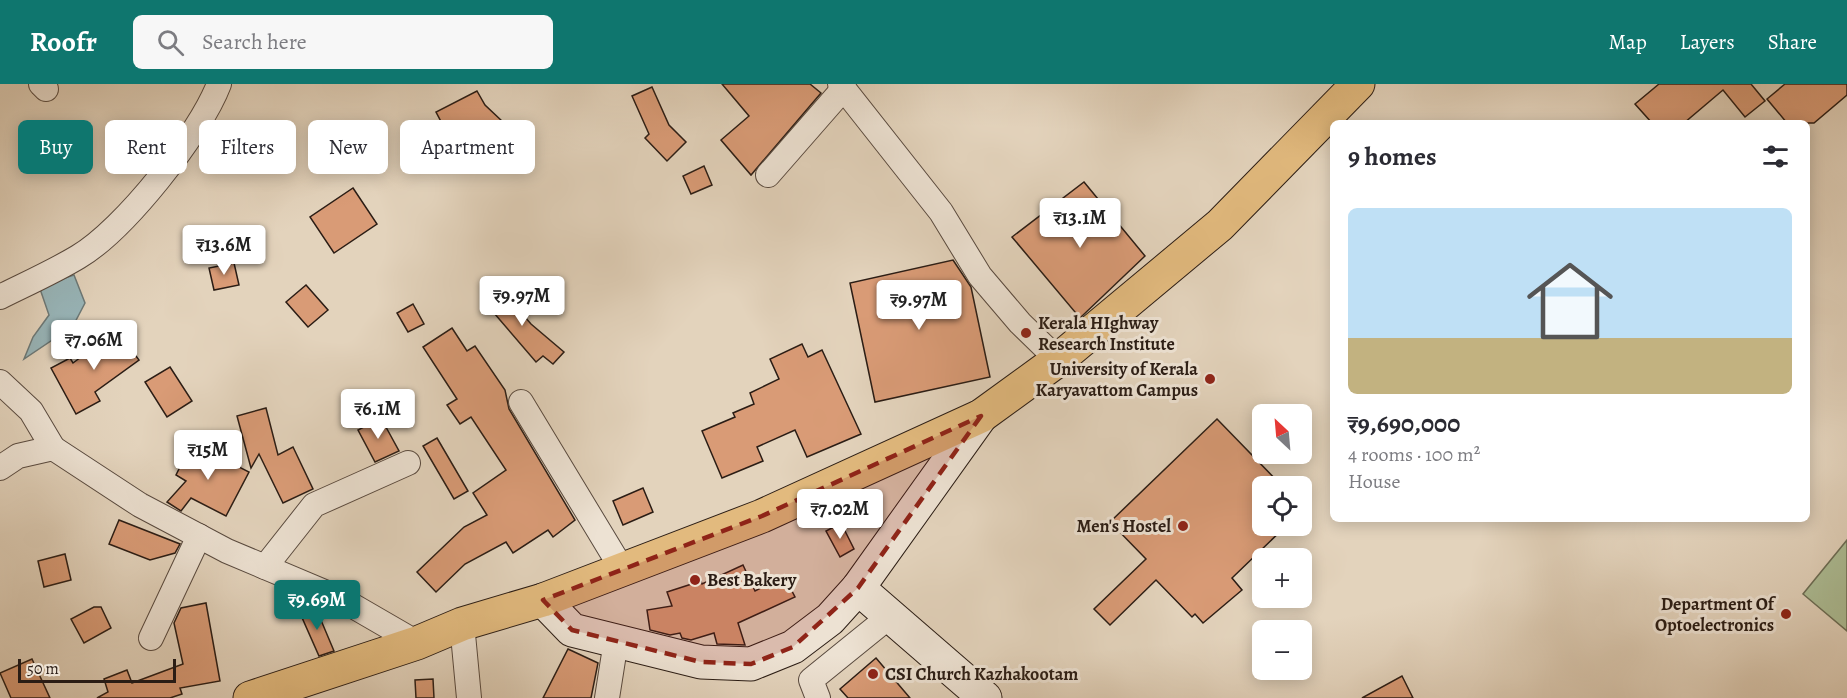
<!DOCTYPE html>
<meta charset="utf-8">
<style>
:root{--surface:#fff;--page:#f7f7f7;--text:#2b2b33;--muted:#7c7c81;--accent:#0f766e}
body{margin:0;font-family:Alegreya,serif;background:var(--page);color:var(--text);height:100vh;display:flex;flex-direction:column;font-size:22px;white-space:nowrap}
*{box-sizing:border-box;margin:0}
p{font-size:20px;color:var(--muted)}
.icon{flex:none;width:33px;height:33px;fill:none;stroke:currentColor;stroke-width:2;stroke-linecap:round;stroke-linejoin:round}
.map{position:relative;flex:1;overflow:hidden}
.panel{position:absolute;left:1330px;top:36px;width:480px;height:402px;display:flex;flex-direction:column;background:var(--surface);border-radius:9px;box-shadow:0 3px 15px #0003}
.panel>*{flex:none}
.hud{position:absolute;left:18px;top:36px;width:570px;height:54px;display:flex;gap:12px}
.needle{width:39px;rotate:334deg}
.tools{position:absolute;left:1252px;top:320px;display:grid;gap:12px}
.tools a{display:grid;place-items:center;width:60px;height:60px;border-radius:9px;background:var(--surface);box-shadow:0 3px 15px #0003;font-size:30px}
.scale{position:absolute;left:18px;bottom:15px;width:158px;box-sizing:border-box;padding-left:6px;border:3px solid #2b1d15;border-top:0;font-size:16px;line-height:21px;white-space:nowrap;color:#2b1d15;-webkit-text-stroke:4px #ede2d3;paint-order:stroke}
.price{position:absolute;translate:-50% -51px;padding:0 14px;border-radius:6px;background:#fff;color:#222;font-size:20px;line-height:39px;filter:drop-shadow(0 2px 3px #0008)}
.price::after{content:'';position:absolute;left:50%;top:36px;width:18px;height:14px;margin-left:-9px;background:inherit;clip-path:polygon(0 0,100% 0,50% 100%)}
.price.current{background:var(--accent);color:#fff}
ul{padding:0;list-style:none}
li{display:grid;align-content:center;gap:12px;height:318px;padding:0 18px}
li span{display:grid;place-items:center;height:186px;border-radius:9px;color:#555}
li>.icon{margin-inline-start:auto}
span .icon{width:108px;height:108px;fill:#fffc;stroke-width:1}
li b{font-size:26px}
h2{display:flex;justify-content:space-between;align-items:center;height:72px;padding:0 18px;font-size:26px}
.tag{padding:0 21px;border-radius:9px;background:var(--surface);box-shadow:0 3px 15px #0003;font-size:21px;line-height:54px}
.tag.current{background:var(--accent);color:#fff}
header{display:flex;align-items:center;gap:36px;box-sizing:border-box;height:84px;padding:0 30px;background:var(--accent);color:#fff}
header strong{font-size:28px}
nav{display:flex;gap:33px;margin-inline-start:auto;font-size:21px}
.search{width:420px;height:54px;background:var(--page);display:flex;align-items:center;gap:15px;box-sizing:border-box;padding:0 21px;border-radius:9px;color:var(--muted);font-size:22px}
.map>svg:first-child{display:block}
</style>
<header>
<strong>Roofr</strong>
<div class="search"><svg class="icon" aria-label="search" viewBox="0 0 24 24"><circle cx="10" cy="10" r="6"/><path d="M15 15l6 6"/></svg>Search here</div>
<nav><a>Map</a><a>Layers</a><a>Share</a></nav>
</header>
<div class="map">
<svg width="1847" height="614" viewBox="0 0 1847 614">
<rect width="100%" height="100%" fill="#e3d3bc"/>
<filter id="stains"><feTurbulence type="fractalNoise" baseFrequency=".00333" numOctaves="4"/><feColorMatrix values="0 0 0 0 .2 0 0 0 0 .09 0 0 0 0 .02 0 0 0 .5 -.17"/></filter>
<radialGradient id="worn" r=".72"><stop offset=".6" stop-color="#630" stop-opacity="0"/><stop offset="1" stop-color="#630" stop-opacity=".3"/></radialGradient>
<polygon fill="#adbe96" stroke="#6c6e56" stroke-width="1.5" points="1847,456 1847,547 1803,510"/>
<polygon fill="#98b6ba" stroke="#6c7978" stroke-width="1.5" points="74,191 85,219 73,242 24,275 33,253 49,231 39,202"/>
<g fill="#d99b76" stroke="#2b1d15" stroke-width="1.5">
<polygon points="722,0 810,0 821,9 751,91 721,56 749,32"/>
<polygon points="1659,0 1751,0 1765,17 1745,33 1723,6 1684,39 1652,39 1635,20"/>
<polygon points="1785,0 1847,0 1847,11 1814,39 1787,39 1767,15"/>
<polygon points="652,3 669,41 686,58 667,77 645,54 649,50 632,12"/>
<polygon points="477,7 485,21 503,38 488,54 497,65 474,83 445,45 436,28"/>
<polygon points="704,82 712,101 691,110 683,92"/>
<polygon points="1084,98 1145,172 1080,234 1012,153"/>
<polygon points="353,104 377,140 334,169 310,133"/>
<polygon points="953,176 971,203 990,293 875,318 850,199"/>
<polygon points="234,179 239,201 214,206 209,184"/>
<polygon points="306,201 328,226 308,243 286,218"/>
<polygon points="498,202 531,240 564,268 553,280 543,272 536,278 482,215"/>
<polygon points="413,220 424,240 408,248 397,229"/>
<polygon points="452,244 467,267 475,262 505,306 509,325 575,436 553,453 548,446 513,469 506,458 465,480 436,508 417,488 464,443 487,431 473,409 506,386 471,333 460,340 447,321 457,315 423,263"/>
<polygon points="117,246 139,276 95,308 100,317 76,330 51,284 70,274 73,279"/>
<polygon points="802,260 808,273 822,266 861,350 807,373 795,346 757,363 763,377 722,394 702,347 735,333 733,329 754,320 750,309 779,295 770,275"/>
<polygon points="170,283 192,317 167,333 145,298"/>
<polygon points="266,324 278,371 293,363 313,405 283,419 259,370 251,384 237,332"/>
<polygon points="381,334 399,367 375,378 358,346"/>
<polygon points="1217,335 1282,402 1263,402 1263,441 1287,441 1232,494 1242,506 1203,539 1195,530 1192,533 1156,496 1110,541 1094,525 1146,475 1110,438"/>
<polygon points="437,354 468,407 454,415 423,362"/>
<polygon points="192,359 249,388 226,432 191,414 181,427 167,418 186,397 176,391"/>
<polygon points="643,404 653,428 623,441 613,417"/>
<polygon points="119,436 180,460 175,469 150,476 109,460"/>
<polygon points="841,439 854,465 840,473 826,447"/>
<polygon points="65,470 71,496 44,503 38,477"/>
<polygon points="743,481 755,507 784,492 795,513 738,539 745,561 717,560 714,549 691,556 682,554 680,549 670,551 650,546 647,526 672,522 667,508 701,497 702,500"/>
<polygon points="206,519 220,597 180,604 182,610 170,614 97,614 108,608 104,595 127,586 132,599 183,580 174,539 181,524"/>
<polygon points="315,522 334,567 319,572 300,529"/>
<polygon points="94,523 101,523 111,544 84,559 71,535"/>
<polygon points="568,565 598,579 591,614 543,614"/>
<polygon points="876,574 910,614 848,614 840,605"/>
<polygon points="32,575 50,614 11,614 0,589"/>
<polygon points="1402,592 1413,614 1362,614"/>
<polygon points="433,595 434,614 416,614 415,596"/>
</g>
<g fill="none" stroke-linecap="round" stroke-linejoin="round">
<g stroke="#594a3f" stroke-width="26">
<g id="minor">
<polyline points="41,0 46,5"/>
<polyline points="840,0 941,128 980,192 1020,239 1058,276"/>
<polyline points="768,91 844,4"/>
<path d="M 0,213 C 26,200 53,188 78,173 C 124,146 200,50 219,0"/>
<polyline points="0,298 31,327 53,364"/>
<polyline points="521,318 622,485"/>
<polyline points="0,384 18,372 53,364 140,421 227,467 341,515 417,559"/>
<polyline points="265,483 314,421 408,379"/>
<polyline points="462,540 469,614"/>
<polyline points="151,554 199,452"/>
<polyline points="607,614 616,557"/>
<polyline points="818,614 811,596 890,532"/>
</g>
</g>
<g stroke="#2b1d15" stroke-width="35">
<g id="secondary">
<polyline points="858,504 985,614"/>
<polyline points="543,516 572,546 701,578 751,580 793,563 830,535 858,504 981,332"/>
</g>
</g>
<g stroke="#2b1d15" stroke-width="35">
<polyline id="primary" points="250,614 417,559 462,540 543,516 762,432 981,332 1058,276 1220,141 1358,0"/>
</g>
<use href="#minor" stroke="#ede2d3" stroke-width="24"/>
<use href="#secondary" stroke="#ede2d3" stroke-width="33"/>
<use href="#primary" stroke="#e2ba7e" stroke-width="33"/>
</g>
<path fill="#8f2418" fill-opacity="0.2" stroke="#8f2418" stroke-width="4.5" stroke-dasharray="12 8" stroke-linejoin="round" d="M 981,332 L 858,504 L 793,563 L 751,580 L 701,578 L 572,546 L 543,516 L 762,432 Z"/>
<g fill="#8f2418" stroke="#ede2d3" stroke-width="2">
<circle cx="1026" cy="249" r="6"/>
<circle cx="1210" cy="295" r="6"/>
<circle cx="1183" cy="442" r="6"/>
<circle cx="695" cy="496" r="6"/>
<circle cx="1786" cy="530" r="6"/>
<circle cx="873" cy="590" r="6"/>
</g>
<g text-anchor="middle" dominant-baseline="central" stroke-width="6" stroke-linejoin="round" paint-order="stroke">
<g font-size="18" font-weight="bold" fill="#2b1d15" stroke="#ede2d3" text-anchor="start">
<text x="1038" y="239">Kerala HIghway<tspan x="1038" dy="21">Research Institute</tspan></text>
<text x="1198" y="285" text-anchor="end">University of Kerala<tspan x="1198" dy="21">Karyavattom Campus</tspan></text>
<text x="1171" y="442" text-anchor="end">Men's Hostel</text>
<text x="707" y="496">Best Bakery</text>
<text x="1774" y="520" text-anchor="end">Department Of<tspan x="1774" dy="21">Optoelectronics</tspan></text>
<text x="885" y="590">CSI Church Kazhakootam</text>
</g>
</g>
<rect width="100%" height="100%" filter="url(#stains)"/>
<rect width="100%" height="100%" fill="url(#worn)"/>
</svg>
<div class="tools">
<a><svg class="needle" viewBox="-14 -14 28 28"><path d="M0-13l5 13h-10z" fill="#e53935"/><path d="M0 13l5-13h-10z" fill="#7c7c81"/></svg></a>
<a><svg class="icon" aria-label="locate" viewBox="0 0 24 24"><circle cx="12" cy="12" r="6"/><path d="M12 2v4M12 18v4M2 12h4M18 12h4"/></svg></a>
<a>+</a>
<a>−</a>
</div>
<div class="scale">50 m</div>
<b class="price" style="left:1080px;top:165px">₹13.1M</b>
<b class="price" style="left:224px;top:192px">₹13.6M</b>
<b class="price" style="left:522px;top:243px">₹9.97M</b>
<b class="price" style="left:919px;top:247px">₹9.97M</b>
<b class="price" style="left:94px;top:287px">₹7.06M</b>
<b class="price" style="left:378px;top:356px">₹6.1M</b>
<b class="price" style="left:208px;top:397px">₹15M</b>
<b class="price" style="left:840px;top:456px">₹7.02M</b>
<b class="price current" style="left:317px;top:547px">₹9.69M</b>
<div class="hud">
<a class="tag current">Buy</a>
<a class="tag">Rent</a>
<a class="tag">Filters</a>
<a class="tag">New</a>
<a class="tag">Apartment</a>
</div>
<section class="panel">
<h2>9 homes<svg class="icon" aria-label="filters" viewBox="0 0 24 24"><path d="M4 7h16M4 17h16"/><circle cx="9" cy="7" r="2"/><circle cx="15" cy="17" r="2"/></svg></h2>
<ul>
<li><span style="background:linear-gradient(#bfe0f5 70%,#c2b280 0)"><svg class="icon" aria-label="home" viewBox="0 0 24 24"><path d="M3 11l9-7 9 7M6 9v11h12V9"/></svg></span><div><b>₹9,690,000</b><p>4 rooms · 100 m²</p><p>House</p></div></li>
</ul>
</section>
</div>
